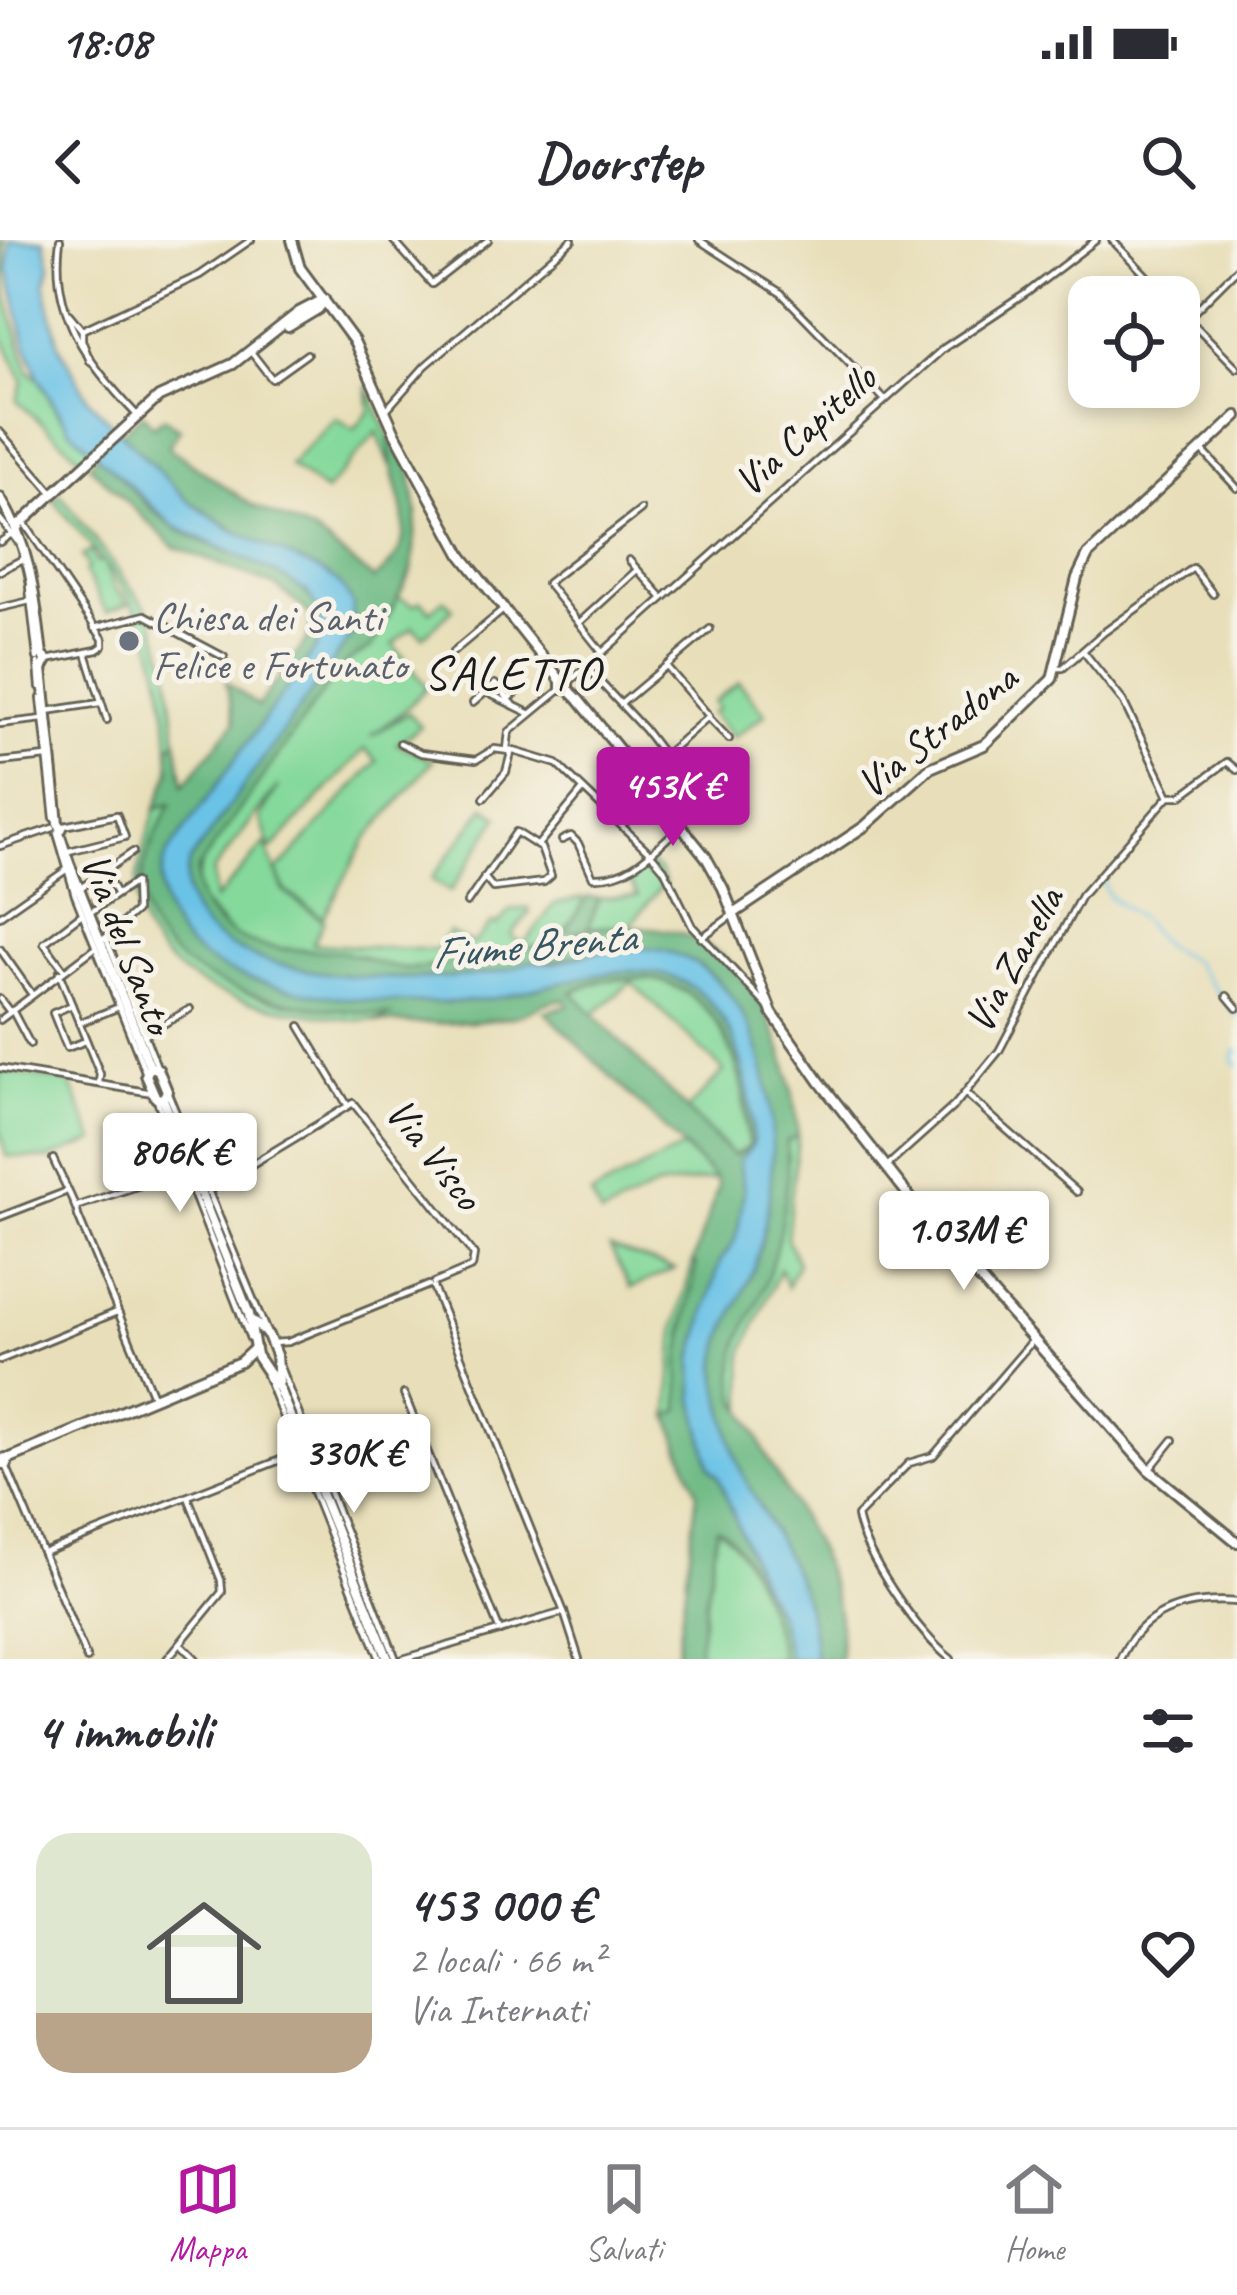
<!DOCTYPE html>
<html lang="it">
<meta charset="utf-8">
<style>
:root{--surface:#fff;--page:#f2f2f3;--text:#2b2b33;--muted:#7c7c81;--line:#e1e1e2;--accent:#b5179e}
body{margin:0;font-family:Caveat,sans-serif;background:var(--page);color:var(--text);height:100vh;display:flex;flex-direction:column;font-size:45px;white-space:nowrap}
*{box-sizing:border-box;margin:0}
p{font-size:39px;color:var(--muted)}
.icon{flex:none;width:66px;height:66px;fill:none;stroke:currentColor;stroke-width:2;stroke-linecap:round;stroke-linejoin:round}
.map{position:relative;height:1419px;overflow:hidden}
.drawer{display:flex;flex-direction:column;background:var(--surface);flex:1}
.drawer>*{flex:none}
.controls{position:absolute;left:1068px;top:36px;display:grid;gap:24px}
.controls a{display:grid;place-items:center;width:132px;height:132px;border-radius:24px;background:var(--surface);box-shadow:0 6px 18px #0003;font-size:60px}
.price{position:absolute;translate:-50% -102px;padding:0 27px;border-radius:12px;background:#fff;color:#222;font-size:39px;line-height:78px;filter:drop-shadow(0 3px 6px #0008)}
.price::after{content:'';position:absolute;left:50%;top:72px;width:36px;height:27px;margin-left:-18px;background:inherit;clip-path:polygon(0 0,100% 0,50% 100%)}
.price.selected{background:var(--accent);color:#fff}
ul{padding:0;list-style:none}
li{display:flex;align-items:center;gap:36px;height:300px;padding:0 36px}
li+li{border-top:3px solid var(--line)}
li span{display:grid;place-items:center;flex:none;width:336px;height:240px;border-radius:36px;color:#555}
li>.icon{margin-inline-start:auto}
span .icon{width:144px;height:144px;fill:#fffc;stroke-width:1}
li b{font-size:51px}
h2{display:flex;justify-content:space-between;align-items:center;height:144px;padding:0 36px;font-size:51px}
.status{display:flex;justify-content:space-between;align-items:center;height:84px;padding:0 60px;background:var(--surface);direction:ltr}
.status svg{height:33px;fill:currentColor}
header{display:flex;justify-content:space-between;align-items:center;height:156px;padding:0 36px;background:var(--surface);font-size:54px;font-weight:700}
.tab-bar{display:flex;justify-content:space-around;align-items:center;height:168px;border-top:3px solid var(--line);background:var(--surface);font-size:33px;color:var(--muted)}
.tab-bar a{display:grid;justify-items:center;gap:6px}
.tab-bar .selected{color:var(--accent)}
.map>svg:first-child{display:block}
</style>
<div class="status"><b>18:08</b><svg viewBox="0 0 49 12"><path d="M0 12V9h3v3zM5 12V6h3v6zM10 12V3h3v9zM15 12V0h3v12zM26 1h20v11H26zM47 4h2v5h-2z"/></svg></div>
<header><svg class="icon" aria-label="back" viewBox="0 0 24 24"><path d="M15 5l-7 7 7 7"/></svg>Doorstep<svg class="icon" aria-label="search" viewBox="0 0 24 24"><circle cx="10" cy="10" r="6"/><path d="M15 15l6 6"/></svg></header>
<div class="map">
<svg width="1237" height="1419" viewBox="0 0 1237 1419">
<rect width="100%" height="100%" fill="#f7f3e8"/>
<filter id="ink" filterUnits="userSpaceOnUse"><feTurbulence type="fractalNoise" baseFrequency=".00833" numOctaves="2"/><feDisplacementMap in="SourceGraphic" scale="24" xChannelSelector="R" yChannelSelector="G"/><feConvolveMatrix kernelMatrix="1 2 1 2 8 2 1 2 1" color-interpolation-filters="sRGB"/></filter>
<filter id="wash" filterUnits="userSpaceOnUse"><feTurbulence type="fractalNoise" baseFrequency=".004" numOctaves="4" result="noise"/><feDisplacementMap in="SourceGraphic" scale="48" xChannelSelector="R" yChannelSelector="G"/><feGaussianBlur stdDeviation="2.7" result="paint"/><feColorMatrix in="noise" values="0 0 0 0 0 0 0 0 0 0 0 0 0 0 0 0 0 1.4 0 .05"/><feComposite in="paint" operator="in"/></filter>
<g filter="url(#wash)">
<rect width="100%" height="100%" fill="#e8dfba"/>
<g fill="#85d99b" stroke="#507a5c" stroke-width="3">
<polygon points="0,0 4,0 6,56 29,132 39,139 58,174 94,212 84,221 17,161 23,141 0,92"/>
<polygon points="367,145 389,197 390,225 377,192 325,252 289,225 336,178 354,189 370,171"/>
<path d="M 60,254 L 151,374 L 168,426 L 177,501 L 169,507 C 164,429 152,383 103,321 L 115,349 L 128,364 L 106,372 L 85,332 L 88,327 L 82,316 L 91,311 L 97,323 L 102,320 L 54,260 Z"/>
<polygon points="398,357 414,365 421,361 431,371 444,359 453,369 423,397 413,387 393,404 427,447 403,472 371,496 409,473 421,486 397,504 433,521 365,601 323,678 286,651 277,631 377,521 365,509 271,610 260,578 278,546 213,631 215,660 265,604 284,652 324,681 313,704 436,710 449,692 473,704 492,683 497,685 511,670 528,668 530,672 511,695 519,702 527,701 554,664 582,658 584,662 563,693 588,688 567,702 422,728 386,727 360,715 256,706 234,696 201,662 196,644 202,622 332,439 347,422 372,407"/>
<polygon points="739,442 766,474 733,498 711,473 718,468 713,462"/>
<path d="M 172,562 C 159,587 140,619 142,648 C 143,672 156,688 171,704 C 230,767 311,768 393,775 C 369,785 346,779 320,775 C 254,767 154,747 138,668 C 131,634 147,600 156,568 Z"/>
<polygon points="485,567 499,577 450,652 431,639"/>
<polygon points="648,622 659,630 665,642 629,687 588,687 600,658 638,656 628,639"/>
<path d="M 650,739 C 706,749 731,797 742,849 C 745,868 744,888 749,906 L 734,915 L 687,870 L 724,831 L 631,742 L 593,775 L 572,752 L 605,740 Z"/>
<polygon points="0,831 70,842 95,901 48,919 6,916 0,891"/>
<path d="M 798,896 L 787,998 L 798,1023 L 787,1047 L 780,1029 L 743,1113 L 744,1169 C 710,1126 758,1072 770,1030 C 781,990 790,943 787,901 Z"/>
<polygon points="682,908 716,939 657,947 601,976 591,955"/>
<polygon points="610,1008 674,1029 631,1048"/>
<polygon points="693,1021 696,1025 683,1091 681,1170 669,1176 675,1089"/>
<path d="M 717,1289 C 746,1301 777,1387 780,1419 L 697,1419 Z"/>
</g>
<g fill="#6cb983" stroke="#446a50" stroke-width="3" fill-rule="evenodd">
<path d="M 143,174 L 153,186 L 164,178 L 180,189 L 168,207 L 250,264 L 315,293 L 374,339 C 433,295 387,253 389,197 L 410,227 L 417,272 L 412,331 L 372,407 L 347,422 L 332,439 L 198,629 C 195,649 199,664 214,679 C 251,717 296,707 341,712 C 367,715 381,729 412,729 C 436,728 461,720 484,715 C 511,710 539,706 567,702 L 586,689 L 564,693 L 587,657 L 599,658 L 588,688 C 622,685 667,685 699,701 C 766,736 793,826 798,896 L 787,901 C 790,944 781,993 769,1034 C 753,1086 726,1098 737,1160 C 752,1179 760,1205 772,1226 C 805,1287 847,1346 840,1419 L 814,1419 C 815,1351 772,1294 743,1235 C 733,1216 730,1194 725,1174 C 721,1156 716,1139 718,1120 C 721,1088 743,1058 754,1027 C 783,939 785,770 690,720 C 637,693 557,722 504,731 C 429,744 261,744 206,688 C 188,669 181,646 190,621 L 352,395 L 355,379 L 327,334 L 245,297 L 186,259 L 122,193 Z"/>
<path d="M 100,215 C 123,239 146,268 174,287 C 218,317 342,332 319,405 L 167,614 C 156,643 161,667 177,692 C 220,759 416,770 489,759 C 544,751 622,716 677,739 C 738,765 751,847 753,905 L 739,921 L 744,950 L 738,989 L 733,1004 L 720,1021 L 693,1118 L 694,1158 L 710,1227 L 718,1236 L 779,1377 L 789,1419 L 780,1419 C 778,1386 746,1301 717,1288 L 697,1419 L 676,1419 L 697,1253 L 669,1176 L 680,1170 L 679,1123 L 696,1025 L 693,1021 L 718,947 L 716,939 L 545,772 L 568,765 L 566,760 C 547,758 533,773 513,777 C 468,785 424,784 378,782 L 390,775 C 312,768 137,756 142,642 C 144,615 159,587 171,564 L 156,568 L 170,532 L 169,507 L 177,501 L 184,545 L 235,482 L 226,442 L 258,466 L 307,400 L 311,383 L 308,372 L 276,346 L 174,307 L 89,225 ZM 647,738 C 705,745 733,798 743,851 C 746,869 745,888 750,907 L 734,916 L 716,900 L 572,752 C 593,737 622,739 647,738 Z"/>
</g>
<path fill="#6ac3e7" stroke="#437082" stroke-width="3" d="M 10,0 L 44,0 L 50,26 L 45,45 L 58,103 L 89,160 L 186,259 L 228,288 L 327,334 L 340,344 L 353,364 L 352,395 L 190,621 C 181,646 188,669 206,688 C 260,744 431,745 504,731 C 513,730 521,724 529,722 C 538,720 547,725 556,723 C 595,710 651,699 689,720 C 786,773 784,935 754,1027 C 743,1058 722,1087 718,1120 C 716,1138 721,1156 725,1174 C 730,1194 733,1216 743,1235 C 772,1294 815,1350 814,1419 L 789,1419 L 779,1377 L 761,1343 L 718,1236 L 710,1227 L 694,1158 L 693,1118 L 720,1021 L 733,1004 L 738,989 L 744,950 L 739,921 L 753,905 C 751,847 738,764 677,739 C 622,716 544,751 489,759 C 416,770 220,760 177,692 C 161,667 156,643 167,614 L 318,405 L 322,377 L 307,352 L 274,332 L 174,286 L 70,190 L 39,139 L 25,102 L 8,29 Z"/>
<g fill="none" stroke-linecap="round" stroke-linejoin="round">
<g stroke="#6ac3e7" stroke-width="3">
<polyline points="1105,638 1104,646 1110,657 1142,680 1165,707 1192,720 1237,776"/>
<polyline points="1237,810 1233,818 1237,825"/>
</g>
</g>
</g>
<g filter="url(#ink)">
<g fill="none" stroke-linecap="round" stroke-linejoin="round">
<g stroke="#636053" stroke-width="10">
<g id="street">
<path d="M 60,0 C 50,73 88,124 136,174"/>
<polyline points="393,0 432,44 488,0"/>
<polyline points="699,0 781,53 884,159"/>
<polyline points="1112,0 1167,57"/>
<polyline points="1179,69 1237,128"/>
<polyline points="69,74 82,90 82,100 90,121"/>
<polyline points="1188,78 1237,29"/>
<polyline points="82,90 200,35 251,0"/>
<polyline points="251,112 272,139 307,114"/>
<polyline points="386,170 425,126 572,0"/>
<polyline points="0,192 51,251"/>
<polyline points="1201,209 1237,248"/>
<polyline points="0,279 17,301"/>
<polyline points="25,284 103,399 103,406 97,410 47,420"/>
<polyline points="0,302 13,293"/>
<polyline points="629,320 661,356"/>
<polyline points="0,331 23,319"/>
<polyline points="29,347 37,418"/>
<polyline points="0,368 30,361"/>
<polyline points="579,383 637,330"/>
<polyline points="94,388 145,375 224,417"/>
<polyline points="601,411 547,343 641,270"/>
<polyline points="453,412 502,371"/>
<polyline points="86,413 107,480"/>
<polyline points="38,423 40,447"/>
<polyline points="585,426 644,489 683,540 690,543"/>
<polyline points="1058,428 1063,428 1103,393 1193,328 1213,354"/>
<polyline points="568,443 944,108 1028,52 1096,0"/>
<polyline points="561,449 509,492 507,509 557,524 652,615 664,629 692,686 767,766"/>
<polyline points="486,452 529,473"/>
<polyline points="41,458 54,578"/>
<polyline points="506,461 520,450"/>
<polyline points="473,463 495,444 513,464"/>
<polyline points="622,463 710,389"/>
<polyline points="47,471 100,463"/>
<polyline points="709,478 729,499"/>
<polyline points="0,484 43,479"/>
<polyline points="400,503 421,513 476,520 494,509 509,511"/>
<polyline points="665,515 709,476 667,427"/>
<polyline points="0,522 47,517"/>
<polyline points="1169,556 1181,556 1227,522 1237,530"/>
<polyline points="484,558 506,532 511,513"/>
<polyline points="621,585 683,540"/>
<polyline points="64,586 117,575 125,597 65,612"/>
<polyline points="57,593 75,655 146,834"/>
<path d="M 562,600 L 571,596 L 578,603 L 593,637 C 632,639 654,609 682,585"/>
<polyline points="0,606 53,588"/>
<polyline points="537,606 583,550"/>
<polyline points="104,632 116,653"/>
<polyline points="79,649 133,612"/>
<polyline points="467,663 516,592 541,608 551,636 544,642 493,648 484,637"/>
<polyline points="91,672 135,642 136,671 104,699"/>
<polyline points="0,676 66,630"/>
<polyline points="106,698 158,829"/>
<polyline points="701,698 731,676"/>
<polyline points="0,709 31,753"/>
<polyline points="64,730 44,703 82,674"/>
<polyline points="59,733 100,834 99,843"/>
<polyline points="1227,756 1237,768"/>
<polyline points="0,759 10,772"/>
<polyline points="72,765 53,773 67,808 86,801"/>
<polyline points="12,770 30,804"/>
<polyline points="0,780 95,708"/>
<polyline points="79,783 119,767"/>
<polyline points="300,786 348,866"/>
<polyline points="144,795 190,769"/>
<polyline points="0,828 153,853"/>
<polyline points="167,851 266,1090"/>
<polyline points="965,853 1077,952"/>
<polyline points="156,858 250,1099"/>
<path d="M 53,919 C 59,933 78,968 78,976 L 153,1156"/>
<polyline points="886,927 955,865 999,811 1081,656 1169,556 1123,461 1083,411"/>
<polyline points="208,951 353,863 474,1015 472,1027 434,1043"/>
<polyline points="78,966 184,930"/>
<polyline points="0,977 65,952"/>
<polyline points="433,1047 564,1372 579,1419"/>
<polyline points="272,1103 288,1102 429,1045"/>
<polyline points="0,1120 117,1072"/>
<polyline points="280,1127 396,1419"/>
<polyline points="266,1135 380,1419"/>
<polyline points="404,1154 500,1391"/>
<polyline points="6,1225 87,1419"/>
<polyline points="1149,1230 1173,1200"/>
<polyline points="327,1250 425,1206"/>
<polyline points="43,1313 298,1213"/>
<polyline points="183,1406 196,1419"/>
<polyline points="167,1419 222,1352 221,1340 188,1257"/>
<polyline points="403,1419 564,1372"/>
<path d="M 951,1419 C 919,1395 864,1315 857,1276 L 909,1223 L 933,1216 L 1034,1099"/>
<path d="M 1120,1419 C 1142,1371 1187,1358 1237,1362"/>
</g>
</g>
<g stroke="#636053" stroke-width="14">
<g id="secondary">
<polyline points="292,0 300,28 354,101 395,193 462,316 562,442"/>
<polyline points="288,87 318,69 324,61"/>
<path d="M 0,258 C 31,307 35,359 42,415 L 47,420 L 42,429 L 58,583 L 62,588 L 59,593 L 69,623 L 150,827 L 158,829 L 167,851 L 163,859 L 249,1074 L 256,1115 L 279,1149 L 388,1419"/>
<polyline points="17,287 159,157 233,124 299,72 324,59"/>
<polyline points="568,449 568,443 561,443 561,449 568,449 578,459 706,617 723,648 772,773 820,842 927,979 1149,1230 1237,1302"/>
<polyline points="733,674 865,586 930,528 984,505 1052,439 1077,338 1088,315 1237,176"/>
<polyline points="150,827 146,835 156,858 163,859"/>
<polyline points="254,1082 268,1095 276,1115 278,1142"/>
<polygon points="7,1218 7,1224 2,1224 1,1219"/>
<polyline points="8,1219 240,1122 253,1110"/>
</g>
</g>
<use href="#street" stroke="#fff" stroke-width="4.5"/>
<use href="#secondary" stroke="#fff" stroke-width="8"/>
</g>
</g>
<circle fill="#6b7280" stroke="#f7f3e8" stroke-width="4.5" cx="129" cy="401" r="12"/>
<g text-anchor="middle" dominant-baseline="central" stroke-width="10" stroke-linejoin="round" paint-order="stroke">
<g font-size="42" fill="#1c1c1c" stroke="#f7f3e8">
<text transform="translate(805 190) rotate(-42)">Via Capitello</text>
<text transform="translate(937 491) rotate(-38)">Via Stradona</text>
<text transform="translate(127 703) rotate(69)">Via del Santo</text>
<text transform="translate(1014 720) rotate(-61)">Via Zanella</text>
<text transform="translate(434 914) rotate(52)">Via Visco</text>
</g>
<g font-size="42" fill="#5b616d" stroke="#f7f3e8" text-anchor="start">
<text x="153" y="377">Chiesa dei Santi<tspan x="153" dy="48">Felice e Fortunato</tspan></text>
</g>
<g font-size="45" font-style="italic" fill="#375663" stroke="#f7f3e8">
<text transform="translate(533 705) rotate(-5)">Fiume Brenta</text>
</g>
<g font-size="48" letter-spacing="3" fill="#1c1c1c" stroke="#f7f3e8">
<text x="513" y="433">SALETTO</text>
</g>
</g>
</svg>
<div class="controls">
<a><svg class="icon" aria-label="locate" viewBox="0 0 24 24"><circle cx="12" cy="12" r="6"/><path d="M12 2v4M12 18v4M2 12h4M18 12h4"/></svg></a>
</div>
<b class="price selected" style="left:673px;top:609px">453K €</b>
<b class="price" style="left:180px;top:975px">806K €</b>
<b class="price" style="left:964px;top:1053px">1.03M €</b>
<b class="price" style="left:354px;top:1276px">330K €</b>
</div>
<section class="drawer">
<h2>4 immobili<svg class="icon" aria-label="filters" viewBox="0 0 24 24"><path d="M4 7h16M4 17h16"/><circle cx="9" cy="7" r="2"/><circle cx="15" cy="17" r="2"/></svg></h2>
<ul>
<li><span style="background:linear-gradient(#dfe7d0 75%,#b9a48a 0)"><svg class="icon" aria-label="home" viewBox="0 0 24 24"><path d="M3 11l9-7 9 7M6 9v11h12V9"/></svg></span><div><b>453 000 €</b><p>2 locali · 66 m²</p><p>Via Internati</p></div><svg class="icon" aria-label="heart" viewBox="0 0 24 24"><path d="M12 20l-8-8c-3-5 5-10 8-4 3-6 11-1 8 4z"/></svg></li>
</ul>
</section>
<nav class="tab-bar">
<a class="selected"><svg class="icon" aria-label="map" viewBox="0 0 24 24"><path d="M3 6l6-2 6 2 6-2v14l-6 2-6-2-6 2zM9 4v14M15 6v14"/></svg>Mappa</a>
<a><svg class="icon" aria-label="saved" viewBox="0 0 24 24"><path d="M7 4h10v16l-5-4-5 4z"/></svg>Salvati</a>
<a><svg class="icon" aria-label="home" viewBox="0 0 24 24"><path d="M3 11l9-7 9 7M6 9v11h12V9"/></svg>Home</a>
</nav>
